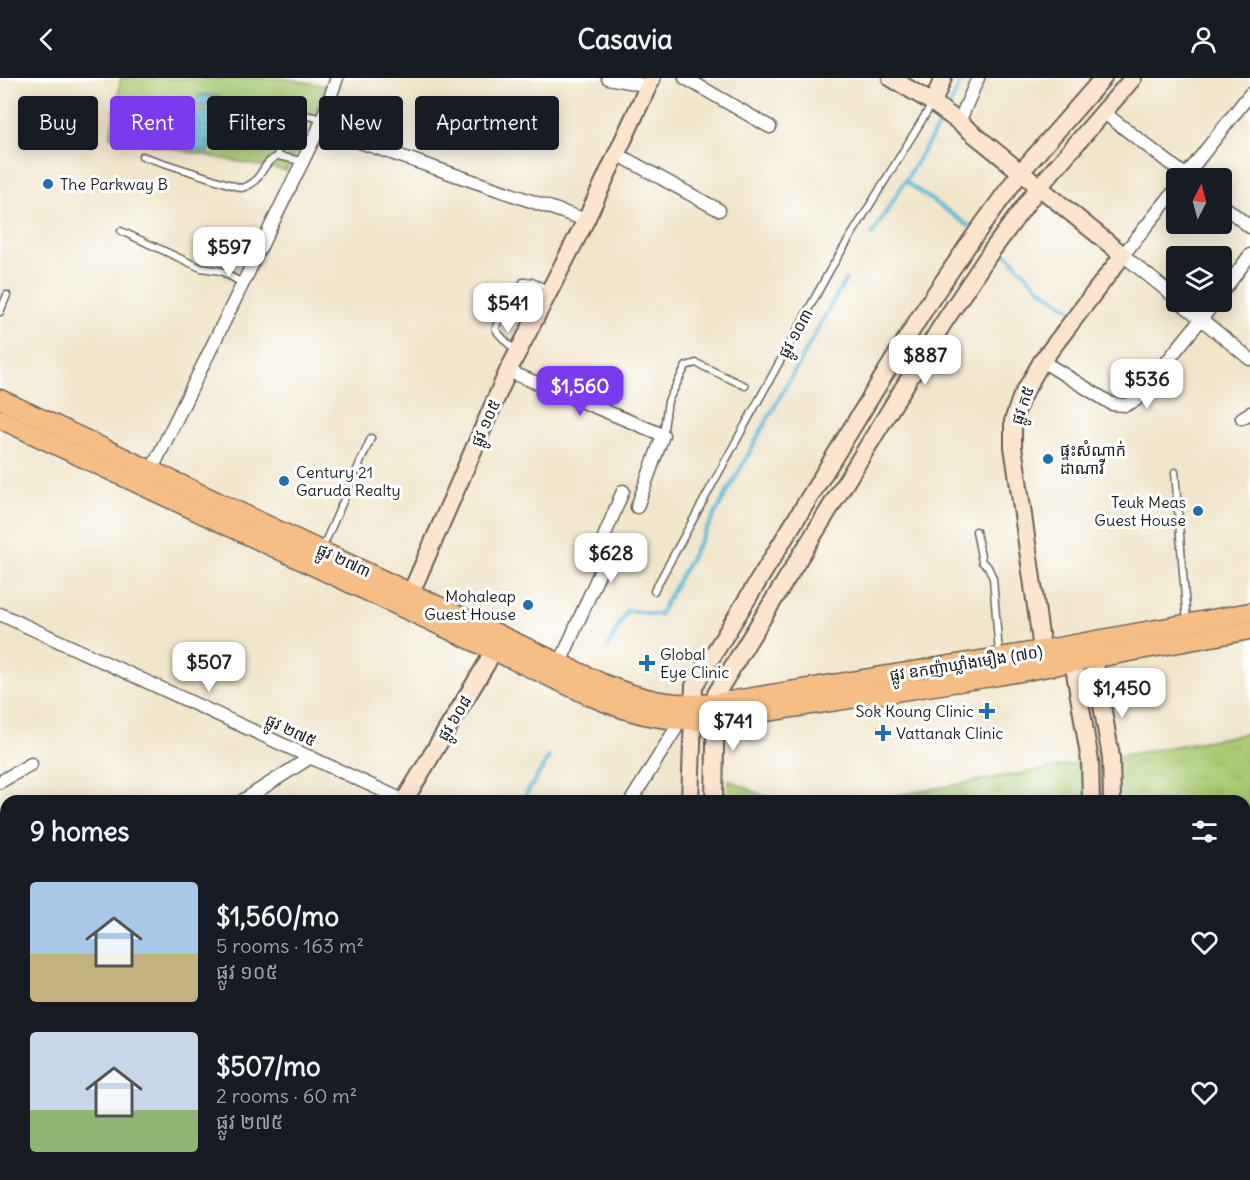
<!DOCTYPE html>
<meta charset="utf-8">
<style>
:root{--surface:#171b24;--page:#20242c;--text:#f1f3f6;--muted:#9ea1a6;--accent:#7c3aed}
body{margin:0;font-family:Delius,"Noto Sans Khmer",sans-serif;background:var(--page);color:var(--text);height:100vh;display:flex;flex-direction:column;font-size:22px;white-space:nowrap}
*{box-sizing:border-box;margin:0}
p{font-size:20px;color:var(--muted)}
.icon{flex:none;width:33px;height:33px;fill:none;stroke:currentColor;stroke-width:2;stroke-linecap:round;stroke-linejoin:round}
.map{position:relative;flex:1;overflow:hidden}
.details{position:absolute;left:0px;top:717px;width:1251px;height:386px;display:flex;flex-direction:column;background:var(--surface);border-radius:18px 18px 0 0;box-shadow:0 3px 15px #0003}
.details>*{flex:none}
.guide{position:absolute;left:18px;top:18px;width:600px;height:54px;display:flex;gap:12px}
.needle{width:39px;rotate:6deg}
.tools{position:absolute;left:1166px;top:90px;display:grid;gap:12px}
.tools a{display:grid;place-items:center;width:66px;height:66px;border-radius:6px;background:var(--surface);box-shadow:0 3px 15px #0003;font-size:30px}
.price{position:absolute;translate:-50% -51px;padding:0 14px;border-radius:12px;background:#fff;color:#222;font-size:20px;line-height:39px;filter:drop-shadow(0 2px 3px #0008)}
.price::after{content:'';position:absolute;left:50%;top:36px;width:18px;height:14px;margin-left:-9px;background:inherit;clip-path:polygon(0 0,100% 0,50% 100%)}
.price.active{background:var(--accent);color:#fff}
ul{padding:0;list-style:none}
li{display:flex;align-items:center;gap:18px;height:150px;padding:0 30px}
li span{display:grid;place-items:center;flex:none;width:168px;height:120px;border-radius:6px;color:#555}
li>.icon{margin-inline-start:auto}
span .icon{width:72px;height:72px;fill:#fffc;stroke-width:1}
li b{font-size:26px}
h2{display:flex;justify-content:space-between;align-items:center;height:72px;padding:0 30px;font-size:26px}
.tag{padding:0 21px;border-radius:6px;background:var(--surface);box-shadow:0 3px 15px #0003;font-size:21px;line-height:54px}
.tag.active{background:var(--accent);color:#fff}
header{display:flex;justify-content:space-between;align-items:center;height:78px;padding:0 30px;background:var(--surface);font-size:27px;font-weight:700}
.map>svg:first-child{display:block}
</style>
<header><svg class="icon" aria-label="back" viewBox="0 0 24 24"><path d="M15 5l-7 7 7 7"/></svg>Casavia<svg class="icon" aria-label="person" viewBox="0 0 24 24"><circle cx="12" cy="8" r="4"/><path d="M4 21q1-7 8-7t8 7"/></svg></header>
<div class="map">
<svg width="1250" height="1102" viewBox="0 0 1250 1102">
<defs>
<pattern id="grass-tufts" width="24" height="20" patternUnits="userSpaceOnUse" patternTransform="scale(1.5)"><rect width="24" height="20" fill="#a8c971"/><path d="M3 7l-1-3M5 7V3M7 7l1-3M15 17l-1-3M17 17v-4M19 17l1-3" fill="none" stroke="#90ac61"/></pattern>
<pattern id="water-rules" width="6" height="5" patternUnits="userSpaceOnUse" patternTransform="scale(1.5)"><rect width="6" height="5" fill="#59bbd7"/><path d="M0 2.5h6" fill="none" stroke="#4da0b8"/></pattern>
</defs>
<rect width="100%" height="100%" fill="#fff"/>
<filter id="ink" filterUnits="userSpaceOnUse"><feTurbulence type="fractalNoise" baseFrequency=".0167" numOctaves="2"/><feDisplacementMap in="SourceGraphic" scale="12" xChannelSelector="R" yChannelSelector="G"/><feConvolveMatrix kernelMatrix="1 2 1 2 8 2 1 2 1" color-interpolation-filters="sRGB"/></filter>
<filter id="wash" filterUnits="userSpaceOnUse"><feTurbulence type="fractalNoise" baseFrequency=".008" numOctaves="4" result="noise"/><feDisplacementMap in="SourceGraphic" scale="24" xChannelSelector="R" yChannelSelector="G"/><feGaussianBlur stdDeviation="1.35" result="paint"/><feColorMatrix in="noise" values="0 0 0 0 0 0 0 0 0 0 0 0 0 0 0 0 0 1.4 0 .05"/><feComposite in="paint" operator="in"/></filter>
<g filter="url(#wash)">
<rect width="100%" height="100%" fill="#f1e5ca"/>
<g fill="url(#grass-tufts)" stroke="#627246" stroke-width="1.5">
<polygon points="1250,655 1250,981 1245,981 1245,723 864,723"/>
<polygon points="729,702 775,723 728,723"/>
<polygon points="1245,1055 1250,1056 1250,1102 1115,1102 1115,1096 1245,1096"/>
<polygon points="717,1096 915,1097 915,1102 717,1102"/>
</g>
<polygon fill="#a8c971" stroke="#627246" stroke-width="1.5" points="121,0 283,0 326,8 311,44 286,93 110,59"/>
<g fill="url(#water-rules)" stroke="#3a6c7a" stroke-width="1.5">
<polygon points="199,16 219,18 216,31 195,27"/>
<polygon points="194,32 215,36 208,75 186,71"/>
</g>
<g fill="none" stroke-linecap="round" stroke-linejoin="round">
<g stroke="#59bbd7" stroke-width="4">
<polyline points="949,30 962,0"/>
<polyline points="906,104 969,148"/>
<polyline points="872,157 944,39"/>
<polyline points="999,170 1009,178 1038,209 1070,231"/>
<polyline points="607,571 627,532 659,537 845,202"/>
<polyline points="522,723 549,679"/>
<polyline points="286,1102 289,1096"/>
</g>
</g>
</g>
<g filter="url(#ink)">
<g fill="none" stroke-linecap="round" stroke-linejoin="round">
<g stroke="#676259" stroke-width="9">
<g id="lane">
<path d="M 142,78 L 241,110 C 263,105 260,86 277,78 L 302,83"/>
<polyline points="277,78 283,43 289,36 301,36 322,41"/>
<polyline points="121,153 201,190 221,193 242,205"/>
<polyline points="0,234 7,217"/>
<polyline points="516,274 498,255 496,251 497,246 523,204 532,204 550,212"/>
<polyline points="663,357 668,323 686,288 696,285 745,308"/>
<polyline points="1175,394 1187,545"/>
<polyline points="976,453 982,484 988,489 993,500 999,576"/>
<polyline points="322,471 371,360"/>
<polyline points="654,513 830,192 932,26"/>
<polyline points="468,1102 472,1096"/>
<polyline points="915,1102 915,1096"/>
<polyline points="946,1102 946,1096"/>
<polyline points="1047,1102 1047,1096"/>
</g>
</g>
<g stroke="#676259" stroke-width="15">
<g id="street">
<polyline points="608,0 649,8"/>
<polyline points="685,0 770,49"/>
<polyline points="1103,34 1189,100"/>
<polyline points="959,44 978,0"/>
<polyline points="319,50 586,142"/>
<polyline points="617,76 719,132"/>
<polyline points="1184,100 1250,16"/>
<polyline points="1176,111 1123,177 1176,220"/>
<polyline points="1221,126 1250,149"/>
<polyline points="1221,216 1250,177"/>
<polyline points="1180,224 1250,281"/>
<polyline points="1042,283 1112,326 1126,327 1136,322 1215,224"/>
<polyline points="508,293 663,357 637,429"/>
<polyline points="1242,340 1250,335"/>
<polyline points="149,397 319,50 337,0"/>
<polyline points="0,536 405,723"/>
<polyline points="560,585 603,487 604,459 623,413"/>
<polyline points="0,704 31,686"/>
<polyline points="242,723 311,679"/>
<polyline points="631,723 675,652 676,643"/>
<polyline points="1245,797 1250,797"/>
<polyline points="0,872 6,868"/>
<polyline points="0,993 6,1005"/>
<polyline points="52,1096 55,1102"/>
<polyline points="392,1102 396,1096"/>
</g>
</g>
<g stroke="#676259" stroke-width="20">
<g id="secondary">
<polyline points="891,0 933,25 959,44 1123,177 1042,283 1021,320 1013,343 1013,369 1017,395 1044,585"/>
<polyline points="933,25 943,0"/>
<polyline points="406,526 508,293 586,142 652,0"/>
<polyline points="1092,569 1111,679 1112,723"/>
<polyline points="1071,571 1090,683 1091,723"/>
<polyline points="404,723 487,585 497,562"/>
<polyline points="690,723 694,608 924,232 970,164 1020,95 1103,0"/>
<polyline points="714,723 716,616 942,247 990,175 1038,110 1133,0"/>
<polyline points="160,1102 163,1096"/>
<polyline points="681,1102 681,1096"/>
<polyline points="704,1102 704,1096"/>
<polyline points="1081,1102 1081,1096"/>
<polyline points="1102,1102 1102,1096"/>
</g>
</g>
<g stroke="#676259" stroke-width="21">
<g id="primary">
<path d="M 0,321 L 602,605 C 643,622 672,628 716,625 L 1042,572 L 1250,534"/>
<path d="M 0,341 L 592,619 C 636,638 668,645 716,642 L 998,598 L 1250,552"/>
</g>
</g>
<polyline stroke="#676259" stroke-width="2" stroke-dasharray="1.5 4.5" stroke-linecap="butt" points="314,1102 318,1096"/>
<use href="#lane" stroke="#fff" stroke-width="6"/>
<use href="#street" stroke="#fff" stroke-width="12"/>
<use href="#secondary" stroke="#fbe5cf" stroke-width="16"/>
<use href="#primary" stroke="#f5be86" stroke-width="18"/>
</g>
</g>
<g fill="#1f6fb2" stroke="#fff" stroke-width="2">
<circle cx="48" cy="106" r="6"/>
<circle cx="1048" cy="381" r="6"/>
<circle cx="284" cy="403" r="6"/>
<circle cx="1198" cy="433" r="6"/>
<circle cx="528" cy="527" r="6"/>
<path d="M644 576h6v6h6v6h-6v6h-6v-6h-6v-6h6z"/>
<path d="M984 624h6v6h6v6h-6v6h-6v-6h-6v-6h6z"/>
<path d="M880 646h6v6h6v6h-6v6h-6v-6h-6v-6h6z"/>
</g>
<g text-anchor="middle" dominant-baseline="central" stroke-width="6" stroke-linejoin="round" paint-order="stroke">
<g font-size="16" fill="#1c1c1c" stroke="#fff" text-anchor="start">
<text x="60" y="106">The Parkway B</text>
<text x="1060" y="372">ផ្ទះសំណាក់<tspan x="1060" dy="18">ដាណាវី</tspan></text>
<text x="296" y="394">Century 21<tspan x="296" dy="18">Garuda Realty</tspan></text>
<text x="1186" y="424" text-anchor="end">Teuk Meas<tspan x="1186" dy="18">Guest House</tspan></text>
<text x="516" y="518" text-anchor="end">Mohaleap<tspan x="516" dy="18">Guest House</tspan></text>
<text x="660" y="576">Global<tspan x="660" dy="18">Eye Clinic</tspan></text>
<text x="974" y="633" text-anchor="end">Sok Koung Clinic</text>
<text x="896" y="655">Vattanak Clinic</text>
</g>
<g font-size="16" fill="#1c1c1c" stroke="#fff">
<text transform="translate(795 255) rotate(-61)">ផ្លូវ ១០៣</text>
<text transform="translate(1022 327) rotate(-71)">ផ្លូវ ក៥</text>
<text transform="translate(485 345) rotate(-66)">ផ្លូវ ១០៥</text>
<text transform="translate(344 482) rotate(25)">ផ្លូវ ២៧៣</text>
<text transform="translate(966 585) rotate(-9)">ផ្លូវ ឧកញ៉ាឃ្លាំងមឿង (៧០)</text>
<text transform="translate(454 640) rotate(-59)">ផ្លូវ ៦០៨</text>
<text transform="translate(291 652) rotate(25)">ផ្លូវ ២៧៥</text>
</g>
</g>
</svg>
<div class="tools">
<a><svg class="needle" viewBox="-14 -14 28 28"><path d="M0-13l5 13h-10z" fill="#e53935"/><path d="M0 13l5-13h-10z" fill="#9ea1a6"/></svg></a>
<a><svg class="icon" aria-label="layers" viewBox="0 0 24 24"><path d="M12 4l9 5-9 5-9-5zM3 14l9 5 9-5"/></svg></a>
</div>
<b class="price" style="left:229px;top:200px">$597</b>
<b class="price" style="left:508px;top:256px">$541</b>
<b class="price" style="left:925px;top:308px">$887</b>
<b class="price" style="left:1147px;top:332px">$536</b>
<b class="price active" style="left:580px;top:339px">$1,560</b>
<b class="price" style="left:611px;top:506px">$628</b>
<b class="price" style="left:209px;top:615px">$507</b>
<b class="price" style="left:1122px;top:641px">$1,450</b>
<b class="price" style="left:733px;top:674px">$741</b>
<div class="guide">
<a class="tag">Buy</a>
<a class="tag active">Rent</a>
<a class="tag">Filters</a>
<a class="tag">New</a>
<a class="tag">Apartment</a>
</div>
<section class="details">
<h2>9 homes<svg class="icon" aria-label="filters" viewBox="0 0 24 24"><path d="M4 7h16M4 17h16"/><circle cx="9" cy="7" r="2"/><circle cx="15" cy="17" r="2"/></svg></h2>
<ul>
<li><span style="background:linear-gradient(#a9c7e8 60%,#c2b280 0)"><svg class="icon" aria-label="home" viewBox="0 0 24 24"><path d="M3 11l9-7 9 7M6 9v11h12V9"/></svg></span><div><b>$1,560/mo</b><p>5 rooms · 163 m²</p><p>ផ្លូវ ១០៥</p></div><svg class="icon" aria-label="heart" viewBox="0 0 24 24"><path d="M12 20l-8-8c-3-5 5-10 8-4 3-6 11-1 8 4z"/></svg></li>
<li><span style="background:linear-gradient(#c9d6e8 65%,#8fb573 0)"><svg class="icon" aria-label="home" viewBox="0 0 24 24"><path d="M3 11l9-7 9 7M6 9v11h12V9"/></svg></span><div><b>$507/mo</b><p>2 rooms · 60 m²</p><p>ផ្លូវ ២៧៥</p></div><svg class="icon" aria-label="heart" viewBox="0 0 24 24"><path d="M12 20l-8-8c-3-5 5-10 8-4 3-6 11-1 8 4z"/></svg></li>
</ul>
</section>
</div>
